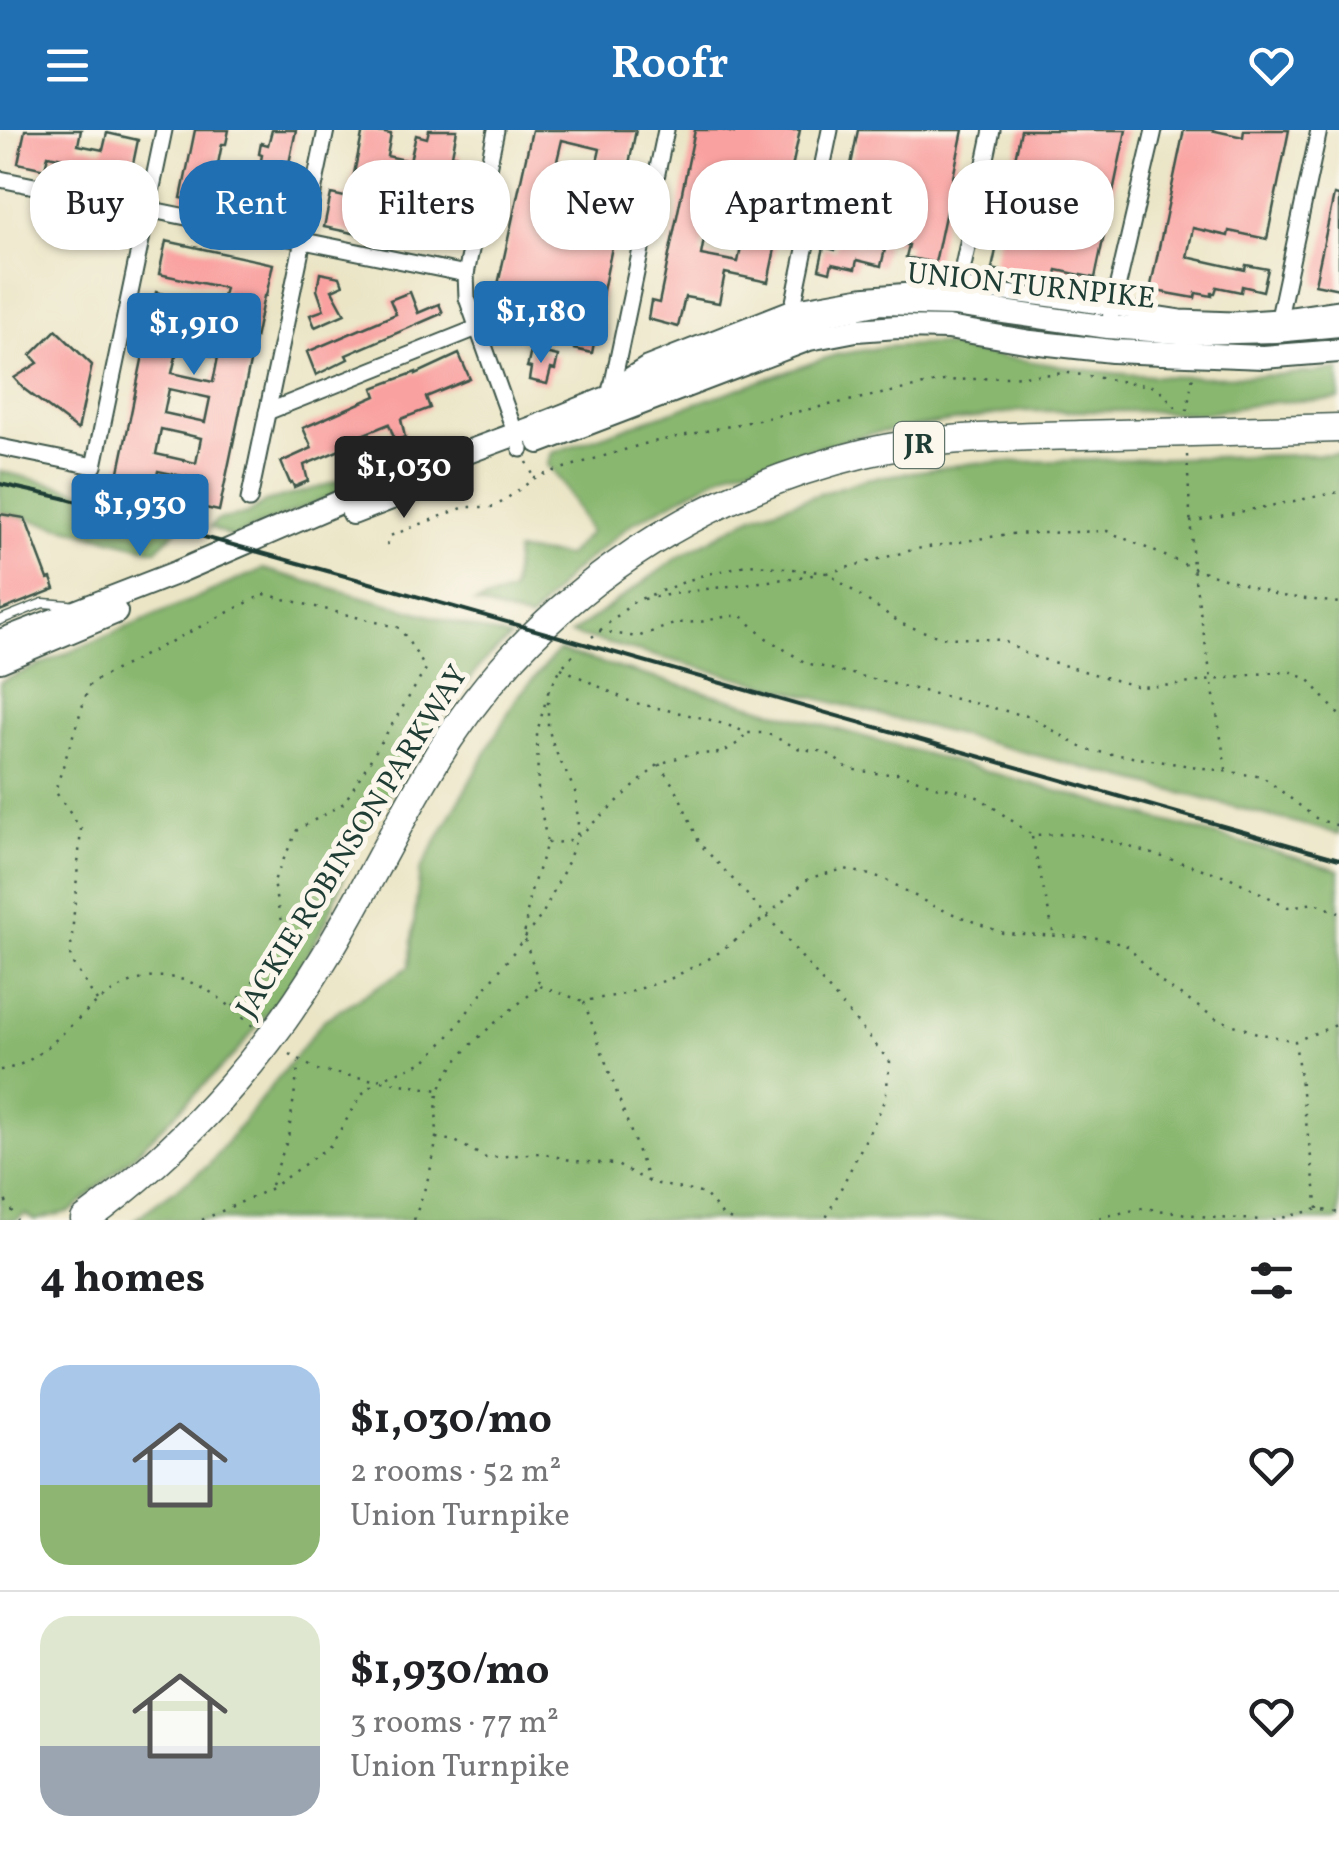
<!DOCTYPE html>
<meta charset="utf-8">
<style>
:root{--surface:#fff;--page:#f6f6f6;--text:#202124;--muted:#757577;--line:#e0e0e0;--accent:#1f6fb2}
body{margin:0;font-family:Vollkorn,serif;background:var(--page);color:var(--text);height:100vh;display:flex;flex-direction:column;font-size:38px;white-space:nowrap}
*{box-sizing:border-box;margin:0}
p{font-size:32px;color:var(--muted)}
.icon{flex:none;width:55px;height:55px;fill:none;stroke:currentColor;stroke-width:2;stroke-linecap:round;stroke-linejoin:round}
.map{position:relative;height:1090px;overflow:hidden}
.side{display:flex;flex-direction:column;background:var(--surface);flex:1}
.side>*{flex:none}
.banner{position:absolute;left:30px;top:30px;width:1280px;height:90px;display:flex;gap:20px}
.price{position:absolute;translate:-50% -85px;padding:0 22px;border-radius:10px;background:var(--accent);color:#fff;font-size:32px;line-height:65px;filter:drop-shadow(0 2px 5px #0008)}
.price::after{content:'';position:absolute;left:50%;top:60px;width:30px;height:22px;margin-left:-15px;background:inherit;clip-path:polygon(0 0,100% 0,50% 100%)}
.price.selected{background:#222;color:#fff}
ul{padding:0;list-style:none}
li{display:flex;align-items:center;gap:30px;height:250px;padding:0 40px}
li+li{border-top:2px solid var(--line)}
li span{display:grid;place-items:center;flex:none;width:280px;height:200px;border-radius:30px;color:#555}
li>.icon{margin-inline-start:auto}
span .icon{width:120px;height:120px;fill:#fffc;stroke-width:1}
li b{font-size:42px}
h2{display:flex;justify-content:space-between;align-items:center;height:120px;padding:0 40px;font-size:42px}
.tag{padding:0 35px;border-radius:40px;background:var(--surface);box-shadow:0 2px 8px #0004;font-size:35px;line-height:90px}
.tag.selected{background:var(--accent);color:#fff}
header{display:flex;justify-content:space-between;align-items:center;height:130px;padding:0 40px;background:var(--accent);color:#fff;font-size:45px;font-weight:600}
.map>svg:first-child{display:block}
</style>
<header><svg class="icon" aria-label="menu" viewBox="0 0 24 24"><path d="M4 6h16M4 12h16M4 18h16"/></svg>Roofr<svg class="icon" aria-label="heart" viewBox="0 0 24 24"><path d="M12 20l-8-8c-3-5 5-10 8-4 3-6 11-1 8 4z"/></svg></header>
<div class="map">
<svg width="1339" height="1090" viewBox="0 0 1339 1090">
<rect width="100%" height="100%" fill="#fbf7ec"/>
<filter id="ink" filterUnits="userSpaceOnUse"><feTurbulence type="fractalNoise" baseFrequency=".01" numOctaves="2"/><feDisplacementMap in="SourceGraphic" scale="20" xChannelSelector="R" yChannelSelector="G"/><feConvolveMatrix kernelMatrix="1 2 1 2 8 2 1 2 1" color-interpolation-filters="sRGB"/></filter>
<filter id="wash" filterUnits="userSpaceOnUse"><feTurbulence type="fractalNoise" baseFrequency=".0048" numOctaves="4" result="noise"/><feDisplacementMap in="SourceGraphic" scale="40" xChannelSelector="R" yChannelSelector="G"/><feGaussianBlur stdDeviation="2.25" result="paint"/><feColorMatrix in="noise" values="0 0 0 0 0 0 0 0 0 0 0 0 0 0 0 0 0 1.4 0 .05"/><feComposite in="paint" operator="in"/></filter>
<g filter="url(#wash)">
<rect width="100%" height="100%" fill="#ebe5c6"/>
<g fill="#89b76f" stroke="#547a52" stroke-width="2.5">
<path d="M 935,214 L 954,216 L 959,220 C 1010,228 1061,237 1113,243 C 1188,250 1264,247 1339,240 L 1339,269 L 1272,272 L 1199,284 L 1149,281 L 1018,281 L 869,304 L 732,340 L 631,394 L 569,445 L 530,490 L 475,473 L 512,462 L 516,421 L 567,426 L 590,402 C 577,380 566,353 547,335 L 552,323 L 835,225 L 884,217 Z"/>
<polygon points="444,311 457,315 232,407 210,397 217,390 248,384 265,372 321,357"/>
<polygon points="1339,324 1339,704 571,504 679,427 753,386 866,349 974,333"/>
<polygon points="0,341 188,389 156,420 0,382"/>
<polygon points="263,439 510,508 483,532 436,594 360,706 326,792 292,852 236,923 134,1025 71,1081 35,1090 25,1084 16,1090 0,1090 0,552"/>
<polygon points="558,521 1339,740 1339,1090 134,1090 208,1036 324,890 409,837 420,741 516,569"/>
</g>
<g id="blocks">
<g fill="#f9a1a0" fill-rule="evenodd">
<polygon points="25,0 81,0 78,15 103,20 107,3 138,10 128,58 64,45 68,29 48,25 45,39 18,33"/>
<polygon points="195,0 229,0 226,14 222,14 210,74 181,68"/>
<polygon points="272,0 296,0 278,86 251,81 262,25 259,24 261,13 268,15"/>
<polygon points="363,0 391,4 387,26 410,31 416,5 427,8 429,0 457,0 452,25 460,26 440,118 417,113 418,107 414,106 416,98 385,90 381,109 324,97 331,64 349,68"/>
<path d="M 532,0 L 636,0 L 596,195 L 605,197 L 604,202 L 603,209 L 595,208 L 592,223 L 574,219 L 579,186 L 558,181 L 557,186 L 544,183 L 541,197 L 530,194 L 531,190 L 492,182 ZM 562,10 L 600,19 L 595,41 L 590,39 L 590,42 L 556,35 Z"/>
<path d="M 695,0 L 722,0 L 734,3 L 735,0 L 770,2 L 770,0 L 800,0 L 768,152 L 725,143 L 719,173 L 685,167 L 678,197 L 648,189 L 651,171 L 659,173 ZM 705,104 L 742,112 L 738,132 L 701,125 Z"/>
<polygon points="858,0 963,0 935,133 906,127 909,115 888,110 891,95 863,88 862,91 837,86 848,50"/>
<polygon points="1021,0 1126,0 1095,148 1057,140 1054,153 992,139"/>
<polygon points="1184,0 1211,0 1243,7 1244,0 1289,0 1267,109 1229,101 1228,106 1193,98 1187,127 1245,140 1246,135 1268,139 1263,161 1242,156 1241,162 1217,157 1215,163 1212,163 1212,166 1196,163 1195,168 1150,160"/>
<polygon points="1334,65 1339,66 1339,159 1315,154"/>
<polygon points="838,108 861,114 862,110 886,115 881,136 857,130 855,139 832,134 830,142 819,139 824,117 835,120"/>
<path d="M 166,111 L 273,134 L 266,166 L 264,166 L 219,381 L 182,373 L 187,347 L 158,341 L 154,359 L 117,351 L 156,162 L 188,170 L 181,203 L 222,211 L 224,199 L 226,188 L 218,186 L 225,158 L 159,144 ZM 178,218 L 218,227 L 213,252 L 172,243 ZM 169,259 L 210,268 L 205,292 L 164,283 ZM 161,299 L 201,308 L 196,333 L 156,324 Z"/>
<polygon points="320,143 340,147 343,155 332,160 345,184 315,197 310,185 324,180 317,160"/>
<polygon points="410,162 418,183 439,174 443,183 346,225 348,229 316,245 307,222 396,184 390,170"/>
<polygon points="56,200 92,235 78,300 24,259 14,248 38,233 31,225"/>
<polygon points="531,220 558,226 555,240 551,239 547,254 529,250 531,238 527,237 528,234"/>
<polygon points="459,224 470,249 426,267 430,278 401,289 405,307 395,311 389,294 357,307 359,312 304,335 308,351 294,357 292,352 290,353 281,332 312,318 303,298 376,266 373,258 416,242 416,244"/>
<polygon points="0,384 25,388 48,449 51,448 55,459 0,481"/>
</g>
</g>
</g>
<g filter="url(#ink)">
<use href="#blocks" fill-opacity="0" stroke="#3e564a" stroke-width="2.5"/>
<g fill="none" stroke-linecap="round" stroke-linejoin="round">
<g stroke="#3e564a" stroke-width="11">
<polyline id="service" points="0,490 43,473 69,475"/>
</g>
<g stroke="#3e564a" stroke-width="19">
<g id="minor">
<polyline points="496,0 466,144 467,168 521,319"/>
<polyline points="0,49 466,144"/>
<polyline points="957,165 992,0"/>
<polyline points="791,186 830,0"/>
<polyline points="1110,188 1154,0"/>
<polyline points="1277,197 1319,0"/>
<polyline points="611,257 646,235 793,177 861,165 959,157 1061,170 1180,188 1233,190 1279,187 1339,178"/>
<polyline points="611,262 666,0"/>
<polyline points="267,282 477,198"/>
<polyline points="0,317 94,336 164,0"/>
<polyline points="249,370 326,0"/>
</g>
</g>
<g stroke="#3e564a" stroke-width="26">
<g id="secondary">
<polyline points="539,312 809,209 856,200 898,197 948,198 1031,212 1112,221 1263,227 1339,221"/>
<polyline points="353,383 458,342"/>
<polyline points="0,511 178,442 384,353 535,297 789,195 831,183 881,173 955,175 1108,197 1193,203 1276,201 1339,195"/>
<polyline points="0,531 116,482"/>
</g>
</g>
<g stroke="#3e564a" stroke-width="31">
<path id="motorway" d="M 85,1090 C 180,1021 262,931 323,830 C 361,769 392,703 429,641 C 524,477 682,367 865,323 C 936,306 1009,307 1081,305 C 1167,303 1253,300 1339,298"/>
</g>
<g stroke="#3e564a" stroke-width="2.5" stroke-dasharray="2.5 8" stroke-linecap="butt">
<polyline points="1187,281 1193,245"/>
<polyline points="1187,325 1193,438 1226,639"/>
<polyline points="527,332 534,347"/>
<polyline points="1190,392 1339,362"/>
<polyline points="387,415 390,406 465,377 495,377 535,348 551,342 644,314 943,251 1069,243 1151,256 1160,260 1180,282"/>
<polyline points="827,443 916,419 1009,404 1107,401 1193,438 1281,466 1339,473"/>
<path d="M 644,469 C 702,458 761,453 819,444"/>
<polyline points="599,501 637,507 677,493 700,492 729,486 742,486 763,506 806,533 1031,587 1086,620 1263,647 1317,689 1339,696"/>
<polyline points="592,507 635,471 700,446 750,434 827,443 902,494 940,507 1002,510 1028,525 1139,557 1176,555 1265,543 1292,542 1309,550 1339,585"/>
<polyline points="561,538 631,572 707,589 736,598 746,603 766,603 800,619 826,622 849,639 882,644 898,643 935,656 961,661 980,668 1032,705 1065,704 1093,706 1229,747 1288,777 1315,773 1339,783"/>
<polyline points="548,562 561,538 574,524"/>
<polyline points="659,634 677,661 700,714 767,786 890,932 885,971 825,1090"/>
<polyline points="1032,707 1053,801"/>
<polyline points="547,713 565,712 581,704 659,634 690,624 722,623 738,613 745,605"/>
<polyline points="540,856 583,871 620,865 670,849 714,826 767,786 809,748 845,739 883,748 933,776 1003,803 1100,808 1127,816 1162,853 1217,889 1257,903 1295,911"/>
<polyline points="97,871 70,829 81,699 55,661 90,553 264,464 400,498 426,539 344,673 297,700 273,753 285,811 232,878"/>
<polyline points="584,872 649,1052 705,1064 724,1087 732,1090"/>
<polyline points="290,924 317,940 374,950"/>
<path d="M 0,940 C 25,937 42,922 60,906 C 97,870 140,829 197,855 C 218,864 235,881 253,896"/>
<polyline points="382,951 438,960"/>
<polyline points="436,1008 455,1011 486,1028 540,1023 575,1031 615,1034 648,1051"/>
<polyline points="271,1055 288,1008 299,932"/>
<polyline points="0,1062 17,1090"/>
<polyline points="1318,1079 1295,911 1339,894"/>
<polyline points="202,1090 270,1059 331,1015 363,963 378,950 424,932 449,906 542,785 568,732 577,706 578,691 575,661 554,618 548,597 548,562"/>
<path d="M 414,1090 C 423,1064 434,1035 436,1008 C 438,992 434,977 439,961 C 456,918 505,886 540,856 L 524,807 L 529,767 L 547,713 L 538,662 L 537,602 L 546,570"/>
<polyline points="1089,1090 1143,1078 1216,1088 1264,1090"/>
<polyline points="1273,1090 1318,1079 1339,1083"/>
</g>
<use href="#service" stroke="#fff" stroke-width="8"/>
<use href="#minor" stroke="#fff" stroke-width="15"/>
<use href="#secondary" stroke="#fff" stroke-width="22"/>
<use href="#motorway" stroke="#fff" stroke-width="28"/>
<polyline stroke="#1f3d34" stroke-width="4" points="0,354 63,368 356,449 1339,729"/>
</g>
</g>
<g text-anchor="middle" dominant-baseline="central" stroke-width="10" stroke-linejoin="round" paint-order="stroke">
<rect fill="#fbf7ec" stroke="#61756b" stroke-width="2.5" x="894" y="292" width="50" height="46" rx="8"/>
<g font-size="28" font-weight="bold" fill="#1f3d34">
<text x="919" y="315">JR</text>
</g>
<g font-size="30" fill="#1f3d34" stroke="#fbf7ec">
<text transform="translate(1031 157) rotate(6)">UNION TURNPIKE</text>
<text transform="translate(353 712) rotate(-58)">JACKIE ROBINSON PARKWAY</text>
</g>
</g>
</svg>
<b class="price" style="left:541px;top:236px">$1,180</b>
<b class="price" style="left:194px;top:248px">$1,910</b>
<b class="price selected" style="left:404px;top:391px">$1,030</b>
<b class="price" style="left:140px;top:429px">$1,930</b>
<div class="banner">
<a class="tag">Buy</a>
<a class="tag selected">Rent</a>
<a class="tag">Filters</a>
<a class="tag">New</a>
<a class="tag">Apartment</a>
<a class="tag">House</a>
</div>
</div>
<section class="side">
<h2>4 homes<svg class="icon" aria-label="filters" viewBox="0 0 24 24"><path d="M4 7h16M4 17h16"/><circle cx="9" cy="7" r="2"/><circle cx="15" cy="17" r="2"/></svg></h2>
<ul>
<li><span style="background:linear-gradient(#a9c7e8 60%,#8fb573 0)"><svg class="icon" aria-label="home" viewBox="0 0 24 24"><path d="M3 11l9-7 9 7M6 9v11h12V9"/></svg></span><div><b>$1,030/mo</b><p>2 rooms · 52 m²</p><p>Union Turnpike</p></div><svg class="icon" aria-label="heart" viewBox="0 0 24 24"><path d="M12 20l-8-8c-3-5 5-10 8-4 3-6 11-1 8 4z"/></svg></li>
<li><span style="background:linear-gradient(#dfe7d0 65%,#9aa5b1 0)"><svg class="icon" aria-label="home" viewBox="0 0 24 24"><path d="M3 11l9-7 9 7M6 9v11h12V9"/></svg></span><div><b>$1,930/mo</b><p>3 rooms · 77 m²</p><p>Union Turnpike</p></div><svg class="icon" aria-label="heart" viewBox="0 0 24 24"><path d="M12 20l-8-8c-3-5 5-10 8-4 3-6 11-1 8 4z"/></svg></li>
</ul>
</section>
